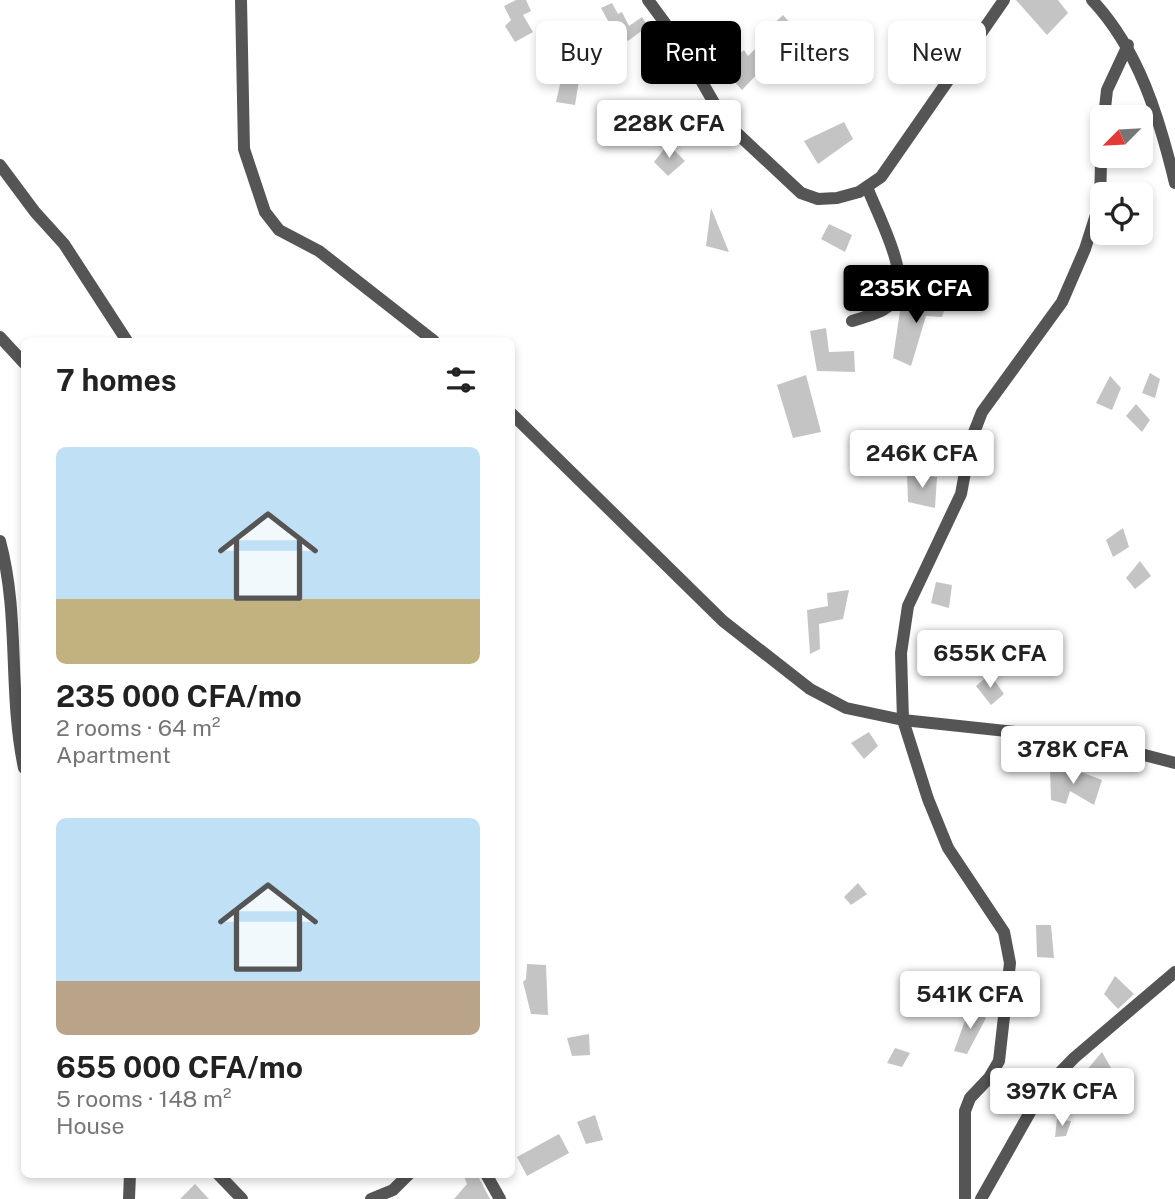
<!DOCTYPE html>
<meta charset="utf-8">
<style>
:root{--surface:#fff;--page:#f6f6f6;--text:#222;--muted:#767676;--accent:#000}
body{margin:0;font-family:"Public Sans",sans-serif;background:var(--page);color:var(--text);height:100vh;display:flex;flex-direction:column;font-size:26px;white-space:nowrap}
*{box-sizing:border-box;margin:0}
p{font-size:23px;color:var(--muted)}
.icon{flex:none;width:38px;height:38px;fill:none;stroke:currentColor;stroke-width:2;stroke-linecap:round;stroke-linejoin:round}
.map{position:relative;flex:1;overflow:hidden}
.sheet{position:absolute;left:21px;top:338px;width:494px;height:840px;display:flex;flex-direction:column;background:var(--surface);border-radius:10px;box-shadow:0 4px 10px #0003}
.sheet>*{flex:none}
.banner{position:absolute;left:536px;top:21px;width:534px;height:63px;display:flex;gap:14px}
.needle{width:46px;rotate:246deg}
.fabs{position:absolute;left:1090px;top:105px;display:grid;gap:14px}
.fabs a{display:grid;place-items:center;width:63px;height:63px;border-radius:10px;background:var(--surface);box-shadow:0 4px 10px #0003;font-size:35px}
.price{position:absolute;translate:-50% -60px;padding:0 16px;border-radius:7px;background:#fff;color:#222;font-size:23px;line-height:46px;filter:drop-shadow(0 2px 4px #0008)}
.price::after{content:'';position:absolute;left:50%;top:42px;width:21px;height:16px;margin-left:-10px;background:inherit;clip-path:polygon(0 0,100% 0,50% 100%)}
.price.on{background:var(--accent);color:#fff}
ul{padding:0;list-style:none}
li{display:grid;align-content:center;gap:14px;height:371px;padding:0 35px}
li span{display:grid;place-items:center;height:217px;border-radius:10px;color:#555}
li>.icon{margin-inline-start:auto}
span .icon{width:126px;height:126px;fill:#fffc;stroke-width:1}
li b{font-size:30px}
h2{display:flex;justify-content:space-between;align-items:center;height:84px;padding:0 35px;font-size:30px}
.pill{padding:0 24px;border-radius:10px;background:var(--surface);box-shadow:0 4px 10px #0003;font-size:24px;line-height:63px}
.pill.on{background:var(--accent);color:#fff}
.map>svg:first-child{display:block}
</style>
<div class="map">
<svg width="1175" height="1199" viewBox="0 0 1175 1199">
<rect width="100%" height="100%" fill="#fff"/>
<g fill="#c4c4c4">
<polygon points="516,0 526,0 531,11 523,15 533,32 515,42 505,26 511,20 504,6"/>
<polygon points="1016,0 1058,0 1068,13 1047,35"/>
<polygon points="612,3 618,14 622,12 629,26 642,17 648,26 628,41 617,26 612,28 601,8"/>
<polygon points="783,15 810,45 793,57 789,54 765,72 763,68 742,90 722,68 744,50 748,56 770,34 767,30"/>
<polygon points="556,25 575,44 557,62 543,49 548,45 542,39"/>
<polygon points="709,43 719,63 707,73 696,54"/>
<polygon points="562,76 579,80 575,105 556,102"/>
<polygon points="844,122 853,139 818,164 804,141"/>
<polygon points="668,144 685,161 668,176 654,162"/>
<polygon points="711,208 729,252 706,246"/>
<polygon points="829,224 852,235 845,252 821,239"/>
<polygon points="924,295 949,295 942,317 926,316 911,366 893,358 900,311"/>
<polygon points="826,328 829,352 854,351 855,372 817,371 810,331"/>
<polygon points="1150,373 1160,379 1155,398 1142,393"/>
<polygon points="806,375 821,432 793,438 777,385"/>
<polygon points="1110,376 1121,388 1112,410 1096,403"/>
<polygon points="1136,404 1150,420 1142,432 1126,416"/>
<polygon points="907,474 937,477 935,508 908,502"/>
<polygon points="1123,528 1129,547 1113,557 1106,540"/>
<polygon points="1140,561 1151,576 1135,589 1126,578"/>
<polygon points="936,582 952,585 949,608 931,603"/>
<polygon points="849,590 843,619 819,624 820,649 810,654 807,610 828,606 827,593"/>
<polygon points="990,674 1004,694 991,705 976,686"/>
<polygon points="869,732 878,746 864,759 851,743"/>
<polygon points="1050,769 1081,772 1102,780 1094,805 1070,791 1066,804 1051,800"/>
<polygon points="858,883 867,894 851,905 844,897"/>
<polygon points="1036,925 1051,925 1054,958 1037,957"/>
<polygon points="527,964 546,965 548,1015 531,1014 523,982 526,979"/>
<polygon points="1115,976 1134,994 1118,1009 1104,994"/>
<polygon points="970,1007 986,1018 967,1054 954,1051"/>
<polygon points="589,1034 590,1055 572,1056 567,1038"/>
<polygon points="895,1048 910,1053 902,1067 887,1063"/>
<polygon points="1102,1052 1116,1077 1092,1092 1080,1078"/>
<polygon points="595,1115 603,1140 586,1144 577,1122"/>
<polygon points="1057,1119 1071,1121 1066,1136 1055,1137"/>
<polygon points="559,1134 569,1153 527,1176 517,1157"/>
<polygon points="463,1174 477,1174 490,1199 454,1199 467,1184"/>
<polygon points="195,1184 209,1199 180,1199"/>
</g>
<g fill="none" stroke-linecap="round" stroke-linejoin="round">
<g stroke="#555" stroke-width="12">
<polyline points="241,0 244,149 265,212 279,230 319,251 434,341"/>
<polyline points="648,0 679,42 725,122 801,193 818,199 837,198 859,192 881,177 1004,0"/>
<path d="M 1092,0 C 1139,50 1159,117 1175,183"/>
<polyline points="1104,117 1107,90 1128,45"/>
<polyline points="0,165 35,212 64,244 127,341"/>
<path d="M 852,321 C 867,316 884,313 895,300 C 912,278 876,211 867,187"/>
<polyline points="0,337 24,363"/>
<polyline points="511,413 723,621 810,689 846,708 903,720 1044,735 1110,746 1175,763"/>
<path d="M 0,541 C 20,615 8,693 24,768"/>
<polyline points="218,1174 242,1199"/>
<polyline points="486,1174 500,1199"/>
<polyline points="129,1199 130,1174"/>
<polyline points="371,1199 393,1190 409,1174"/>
<polyline points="965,1199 965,1111 970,1098 989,1078 999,1061 1010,963 1004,932 948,848 928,799 903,720 901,653 908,606 961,494 971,440 982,412 1062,302 1085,249 1100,202 1102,123"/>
<polyline points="981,1199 1042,1091 1074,1058 1175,972"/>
</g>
</g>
</svg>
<div class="fabs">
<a><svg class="needle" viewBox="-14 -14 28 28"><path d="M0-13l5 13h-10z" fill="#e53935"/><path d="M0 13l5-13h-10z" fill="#767676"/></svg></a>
<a><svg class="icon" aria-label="locate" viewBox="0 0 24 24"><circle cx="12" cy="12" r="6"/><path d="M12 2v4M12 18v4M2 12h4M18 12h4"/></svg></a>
</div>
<b class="price" style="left:669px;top:160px">228K CFA</b>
<b class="price on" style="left:916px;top:325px">235K CFA</b>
<b class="price" style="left:922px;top:490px">246K CFA</b>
<b class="price" style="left:990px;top:690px">655K CFA</b>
<b class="price" style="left:1073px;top:786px">378K CFA</b>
<b class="price" style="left:970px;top:1031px">541K CFA</b>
<b class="price" style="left:1062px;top:1128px">397K CFA</b>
<div class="banner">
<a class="pill">Buy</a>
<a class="pill on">Rent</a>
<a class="pill">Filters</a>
<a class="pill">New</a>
</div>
<section class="sheet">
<h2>7 homes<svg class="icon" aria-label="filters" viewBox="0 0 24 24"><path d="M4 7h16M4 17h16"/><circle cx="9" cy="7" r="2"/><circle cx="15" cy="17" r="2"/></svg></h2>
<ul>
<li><span style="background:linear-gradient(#bfe0f5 70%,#c2b280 0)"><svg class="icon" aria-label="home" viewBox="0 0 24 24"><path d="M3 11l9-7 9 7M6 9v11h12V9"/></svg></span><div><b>235 000 CFA/mo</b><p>2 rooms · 64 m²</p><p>Apartment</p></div></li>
<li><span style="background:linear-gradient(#bfe0f5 75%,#b9a48a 0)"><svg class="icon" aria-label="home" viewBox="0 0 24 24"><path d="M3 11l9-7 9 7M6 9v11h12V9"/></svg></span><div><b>655 000 CFA/mo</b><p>5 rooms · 148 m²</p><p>House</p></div></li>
</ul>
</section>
</div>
